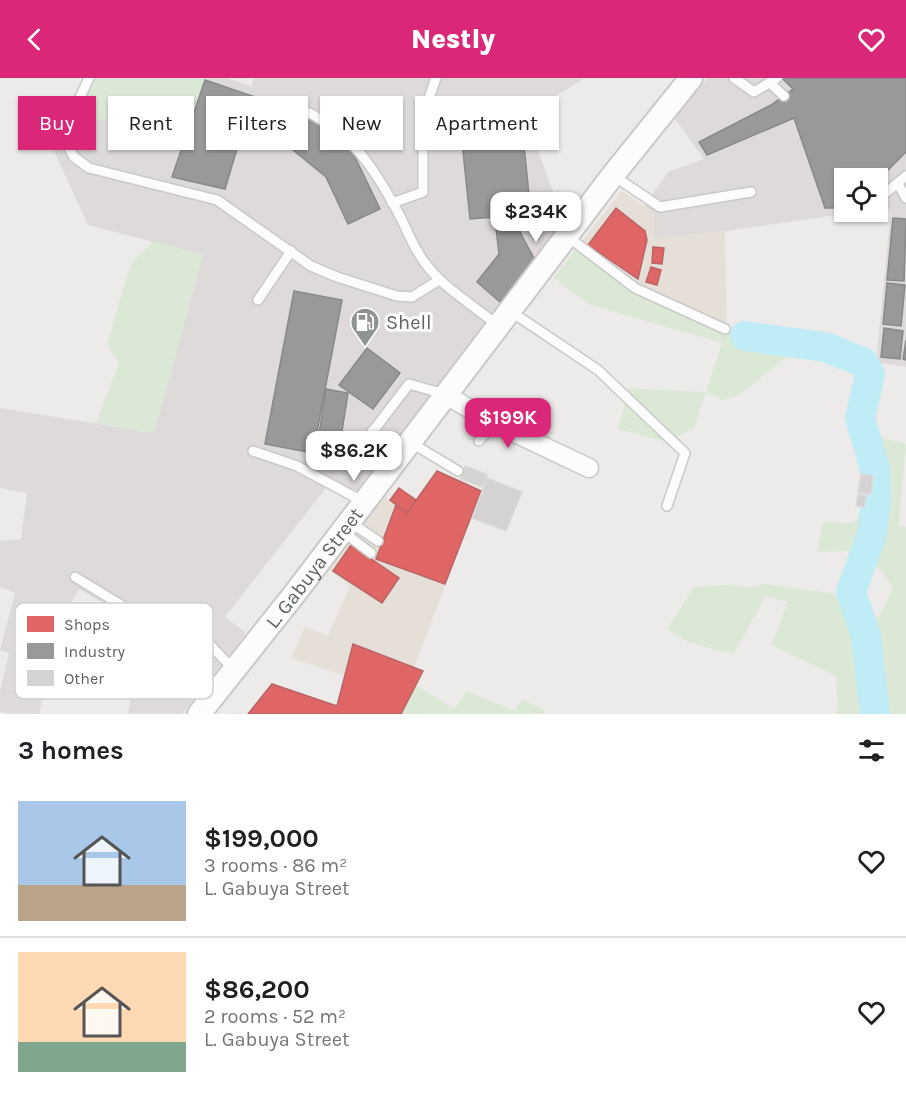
<!DOCTYPE html>
<meta charset="utf-8">
<style>
:root{--surface:#fff;--page:#f6f6f6;--text:#202124;--muted:#757577;--line:#e0e0e0;--accent:#db2777}
body{margin:0;font-family:Karla,sans-serif;background:var(--page);color:var(--text);height:100vh;display:flex;flex-direction:column;font-size:22px;white-space:nowrap}
*{box-sizing:border-box;margin:0}
p{font-size:20px;color:var(--muted)}
.icon{flex:none;width:33px;height:33px;fill:none;stroke:currentColor;stroke-width:2;stroke-linecap:round;stroke-linejoin:round}
.map{position:relative;height:636px;overflow:hidden}
.side{display:flex;flex-direction:column;background:var(--surface);flex:1}
.side>*{flex:none}
.top-card{position:absolute;left:18px;top:18px;width:600px;height:54px;display:flex;gap:12px}
.tools{position:absolute;left:834px;top:90px;display:grid;gap:12px}
.tools a{display:grid;place-items:center;width:54px;height:54px;border-radius:0px;background:var(--surface);box-shadow:0 2px 4px #0004;font-size:30px}
.price{position:absolute;translate:-50% -51px;padding:0 14px;border-radius:12px;background:#fff;color:#222;font-size:20px;line-height:39px;filter:drop-shadow(0 2px 3px #0008)}
.price::after{content:'';position:absolute;left:50%;top:36px;width:18px;height:14px;margin-left:-9px;background:inherit;clip-path:polygon(0 0,100% 0,50% 100%)}
.price.current{background:var(--accent);color:#fff}
ul{padding:0;list-style:none}
li{display:flex;align-items:center;gap:18px;height:150px;padding:0 18px}
li+li{border-top:2px solid var(--line)}
li span{display:grid;place-items:center;flex:none;width:168px;height:120px;border-radius:0px;color:#555}
li>.icon{margin-inline-start:auto}
span .icon{width:72px;height:72px;fill:#fffc;stroke-width:1}
li b{font-size:26px}
h2{display:flex;justify-content:space-between;align-items:center;height:72px;padding:0 18px;font-size:26px}
.pill{padding:0 21px;border-radius:0px;background:var(--surface);box-shadow:0 2px 4px #0004;font-size:21px;line-height:54px}
.pill.current{background:var(--accent);color:#fff}
header{display:flex;justify-content:space-between;align-items:center;height:78px;padding:0 18px;background:var(--accent);color:#fff;font-size:27px;font-weight:800}
.map>svg:first-child{display:block}
</style>
<header><svg class="icon" aria-label="back" viewBox="0 0 24 24"><path d="M15 5l-7 7 7 7"/></svg>Nestly<svg class="icon" aria-label="heart" viewBox="0 0 24 24"><path d="M12 20l-8-8c-3-5 5-10 8-4 3-6 11-1 8 4z"/></svg></header>
<div class="map">
<svg width="906" height="636" viewBox="0 0 906 636">
<rect width="100%" height="100%" fill="#edebe9"/>
<g fill="#e6dfd7">
<polygon points="622,113 654,135 654,160 725,153 727,248 638,208 578,168"/>
<polygon points="437,393 481,413 414,590 353,566 345,598 291,580 305,549 328,558 350,508 329,492 383,417 407,435"/>
</g>
<g fill="#dddad9">
<polygon points="205,0 227,0 251,8 254,0 585,0 525,37 554,116 539,133 563,148 350,421 329,406 225,539 246,555 182,636 128,636 141,552 111,530 79,511 60,544 39,636 11,636 0,633 0,613 9,575 0,572 15,515 0,509 0,463 21,461 27,415 0,410 0,330 154,355 203,177 88,147 53,71 75,52 100,41 125,38 185,62"/>
<polygon points="707,0 906,0 906,289 876,284 891,131 878,131 878,100 844,100 844,134 858,134 725,153 654,160 654,135 644,128 668,94 704,81 675,41"/>
</g>
<g fill="#dbe8d5">
<polygon points="93,0 205,0 185,62 125,38 100,41 75,52"/>
<polygon points="154,163 203,177 154,355 96,345 119,285 107,267 131,185"/>
<polygon points="578,168 638,208 727,248 797,258 798,270 739,317 722,322 706,314 694,350 667,364 618,351 629,310 706,314 722,265 588,226 554,200"/>
<polygon points="871,358 906,366 899,447 906,449 906,636 835,636 838,630 836,598 771,567 788,524 766,518 733,576 688,564 667,551 694,509 721,507 752,509 764,506 836,516 861,526 878,540 893,511 880,491 847,473 817,474 823,444 851,445 876,433 883,384"/>
<polygon points="416,607 454,631 467,613 514,633 523,621 545,632 542,636 401,636"/>
</g>
<g fill="#e06666" stroke="#b96566" stroke-width="1.5">
<polygon points="616,130 645,153 647,162 638,201 588,167"/>
<polygon points="653,169 664,170 662,186 652,185"/>
<polygon points="651,189 661,192 657,207 646,204"/>
<polygon points="437,393 481,413 445,506 376,481 396,427 407,435"/>
<polygon points="399,410 416,422 407,435 390,422"/>
<polygon points="351,467 399,500 382,525 333,493"/>
<polygon points="353,566 423,593 401,636 248,636 272,606 337,628"/>
</g>
<g fill="#999" stroke="#87898a" stroke-width="1.5">
<polygon points="782,0 906,0 906,74 878,102 844,100 844,130 825,130 794,40 707,77 699,64 771,27 793,11"/>
<polygon points="205,2 300,34 312,41 352,73 380,131 348,146 326,99 288,68 242,54 225,111 172,99"/>
<polygon points="521,38 531,136 470,141 460,44"/>
<polygon points="519,139 520,154 536,184 500,224 477,204 499,176 495,141"/>
<polygon points="893,140 906,141 904,203 887,202"/>
<polygon points="887,205 905,207 901,248 883,246"/>
<polygon points="294,213 342,222 313,375 265,366"/>
<polygon points="884,250 903,253 900,281 881,279"/>
<polygon points="906,262 906,282 903,281"/>
<polygon points="367,270 400,295 373,331 339,307"/>
<polygon points="326,311 348,315 337,385 315,382"/>
</g>
<g fill="none" stroke-linecap="round" stroke-linejoin="round">
<polyline stroke="#c0ecf6" stroke-width="30" points="745,258 825,269 863,284 870,297 860,340 875,391 876,423 872,456 851,514 866,558 875,636"/>
</g>
<g fill="#d4d2d2" stroke="#dcdad8" stroke-width="1.5">
<polygon points="48,31 57,32 54,57 45,56"/>
<polygon points="465,388 487,396 483,409 460,401"/>
<polygon points="861,396 873,398 871,416 858,414"/>
<polygon points="487,400 522,414 506,453 472,440"/>
<polygon points="858,416 866,417 864,429 856,428"/>
</g>
<g fill="none" stroke-linecap="round" stroke-linejoin="round">
<g stroke="#cac9c9" stroke-width="12">
<g id="service">
<polyline points="89,0 68,45 64,61 74,79 89,90 217,122 311,188 337,199 397,218 412,219 439,202"/>
<polyline points="734,0 754,14 777,0"/>
<polyline points="770,5 784,18"/>
<path d="M 283,24 C 346,45 371,84 401,140 C 408,155 415,172 425,185 C 444,211 474,227 498,248"/>
<polyline points="614,98 660,129 751,114"/>
<polyline points="898,106 906,120"/>
<polyline points="878,117 883,117 906,98"/>
<polyline points="392,125 423,114 423,37 436,0"/>
<polyline points="567,158 635,210 725,251"/>
<polyline points="258,222 291,173"/>
<polyline points="510,233 598,292 685,375 667,428"/>
<polyline points="372,353 394,385"/>
<polyline points="479,363 494,345"/>
<polyline points="410,364 458,393"/>
<polyline points="253,373 297,388 364,424"/>
<polyline points="357,374 409,306 444,316"/>
<polyline points="350,444 378,463"/>
<polyline points="342,453 371,475"/>
<polyline points="75,499 149,544 218,612"/>
<polyline points="200,556 233,591"/>
</g>
</g>
<g stroke="#cac9c9" stroke-width="21">
<polyline id="minor" points="446,317 494,345 589,390"/>
</g>
<g stroke="#cac9c9" stroke-width="26">
<g id="tertiary">
<path id="s1" d="M 199,636 L 296,514 L 613,97 L 691,0"/>
</g>
</g>
<use href="#service" stroke="#fcfcfc" stroke-width="9"/>
<use href="#minor" stroke="#fcfcfc" stroke-width="18"/>
<use href="#tertiary" stroke="#fcfcfc" stroke-width="22"/>
</g>
<defs>
<g id="fuel-pin" transform="scale(1.5)"><path d="M0 17L-7.5 6A9.5 9.5 0 1 1 7.5 6Z" fill="#909394" stroke="#fff"/><path d="M-5.5-6h7V0h2V4h1.3V-2.5L3-4.5l.8-.8L6-3V5H2.5V1h-1V6h-7ZM-4.2-4.7v3.2H.2V-4.7Z" fill="#fff"/></g>
</defs>
<g fill-rule="evenodd">
<use href="#fuel-pin" x="365" y="244"/>
</g>
<g text-anchor="middle" dominant-baseline="central" stroke-width="6" stroke-linejoin="round" paint-order="stroke">
<g font-size="20" fill="#5e6466" stroke="#fff" text-anchor="start">
<text x="386" y="244">Shell</text>
</g>
<g font-size="20" fill="#5e6466" stroke="#fff">
<text stroke="none"><textPath href="#s1" startOffset="186">L. Gabuya Street</textPath></text>
</g>
</g>
<rect x="15" y="525" width="198" height="96" rx="9" fill="#fff" stroke="#cfd0d1" stroke-width="1.5"/>
<rect x="27" y="538" width="27" height="16" fill="#e06666"/>
<rect x="27" y="565" width="27" height="16" fill="#999"/>
<rect x="27" y="592" width="27" height="16" fill="#d4d2d2"/>
<g font-size="16" fill="#5e6466">
<text x="64" y="552">Shops</text>
<text x="64" y="579">Industry</text>
<text x="64" y="606">Other</text>
</g>
</svg>
<div class="tools">
<a><svg class="icon" aria-label="locate" viewBox="0 0 24 24"><circle cx="12" cy="12" r="6"/><path d="M12 2v4M12 18v4M2 12h4M18 12h4"/></svg></a>
</div>
<b class="price" style="left:536px;top:165px">$234K</b>
<b class="price current" style="left:508px;top:371px">$199K</b>
<b class="price" style="left:354px;top:404px">$86.2K</b>
<div class="top-card">
<a class="pill current">Buy</a>
<a class="pill">Rent</a>
<a class="pill">Filters</a>
<a class="pill">New</a>
<a class="pill">Apartment</a>
</div>
</div>
<section class="side">
<h2>3 homes<svg class="icon" aria-label="filters" viewBox="0 0 24 24"><path d="M4 7h16M4 17h16"/><circle cx="9" cy="7" r="2"/><circle cx="15" cy="17" r="2"/></svg></h2>
<ul>
<li><span style="background:linear-gradient(#a9c7e8 70%,#b9a48a 0)"><svg class="icon" aria-label="home" viewBox="0 0 24 24"><path d="M3 11l9-7 9 7M6 9v11h12V9"/></svg></span><div><b>$199,000</b><p>3 rooms · 86 m²</p><p>L. Gabuya Street</p></div><svg class="icon" aria-label="heart" viewBox="0 0 24 24"><path d="M12 20l-8-8c-3-5 5-10 8-4 3-6 11-1 8 4z"/></svg></li>
<li><span style="background:linear-gradient(#ffd9b3 75%,#7fa58c 0)"><svg class="icon" aria-label="home" viewBox="0 0 24 24"><path d="M3 11l9-7 9 7M6 9v11h12V9"/></svg></span><div><b>$86,200</b><p>2 rooms · 52 m²</p><p>L. Gabuya Street</p></div><svg class="icon" aria-label="heart" viewBox="0 0 24 24"><path d="M12 20l-8-8c-3-5 5-10 8-4 3-6 11-1 8 4z"/></svg></li>
</ul>
</section>
